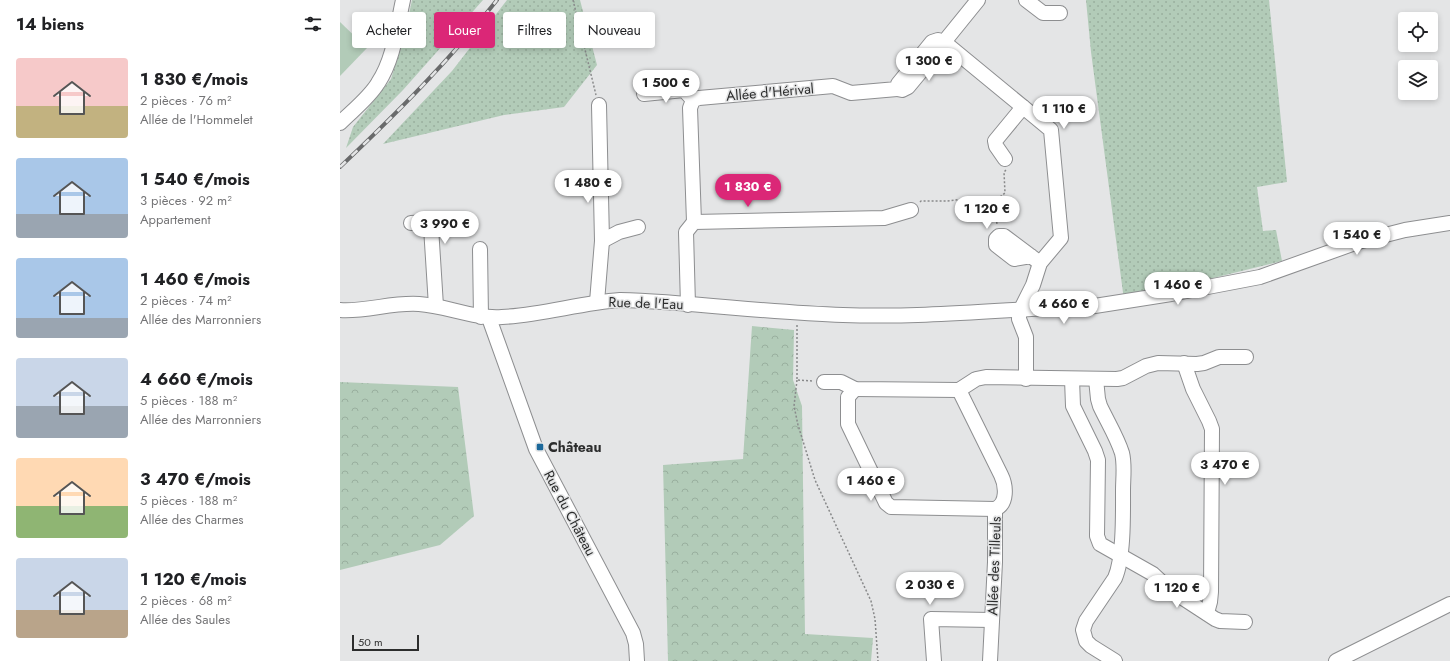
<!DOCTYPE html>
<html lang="fr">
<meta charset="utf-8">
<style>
:root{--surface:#fff;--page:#f2f2f2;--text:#202124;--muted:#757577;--accent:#db2777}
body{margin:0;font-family:Jost,sans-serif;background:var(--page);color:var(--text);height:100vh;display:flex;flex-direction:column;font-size:15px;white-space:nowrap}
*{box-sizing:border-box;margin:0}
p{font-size:13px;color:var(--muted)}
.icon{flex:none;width:22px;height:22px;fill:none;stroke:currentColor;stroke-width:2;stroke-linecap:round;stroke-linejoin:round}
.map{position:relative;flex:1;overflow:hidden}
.drawer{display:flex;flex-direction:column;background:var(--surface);width:340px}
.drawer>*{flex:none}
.guide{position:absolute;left:12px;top:12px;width:380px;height:36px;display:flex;gap:8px}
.fabs{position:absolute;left:1058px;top:12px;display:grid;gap:8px}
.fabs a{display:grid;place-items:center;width:40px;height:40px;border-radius:4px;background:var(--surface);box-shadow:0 2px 6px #0003;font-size:20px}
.scale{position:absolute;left:12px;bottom:10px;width:67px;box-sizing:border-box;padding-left:4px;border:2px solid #2c2d2d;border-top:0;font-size:11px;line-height:14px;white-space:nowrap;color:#2c2d2d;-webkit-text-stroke:3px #e4e5e6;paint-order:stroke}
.price{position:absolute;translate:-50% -34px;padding:0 9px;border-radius:14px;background:#fff;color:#222;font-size:13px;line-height:26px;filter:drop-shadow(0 1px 2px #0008)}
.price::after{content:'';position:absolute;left:50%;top:24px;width:12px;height:9px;margin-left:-6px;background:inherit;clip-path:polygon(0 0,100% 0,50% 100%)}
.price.on{background:var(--accent);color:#fff}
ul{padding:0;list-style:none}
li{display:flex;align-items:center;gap:12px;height:100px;padding:0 16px}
li span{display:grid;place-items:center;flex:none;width:112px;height:80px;border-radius:4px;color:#555}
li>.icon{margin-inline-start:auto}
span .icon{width:48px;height:48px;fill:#fffc;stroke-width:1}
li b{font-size:17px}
h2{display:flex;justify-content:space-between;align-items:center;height:48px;padding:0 16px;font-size:17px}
.chip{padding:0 14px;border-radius:4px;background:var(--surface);box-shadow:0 2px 6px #0003;font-size:14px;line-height:36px}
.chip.on{background:var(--accent);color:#fff}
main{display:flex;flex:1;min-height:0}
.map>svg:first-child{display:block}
</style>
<main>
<section class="drawer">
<h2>14 biens<svg class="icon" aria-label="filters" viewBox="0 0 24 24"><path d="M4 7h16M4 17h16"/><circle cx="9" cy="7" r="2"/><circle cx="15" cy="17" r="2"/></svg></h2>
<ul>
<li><span style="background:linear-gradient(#f6c9c9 60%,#c2b280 0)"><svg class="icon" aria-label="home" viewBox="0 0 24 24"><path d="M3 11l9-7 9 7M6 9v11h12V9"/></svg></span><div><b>1 830 €/mois</b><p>2 pièces · 76 m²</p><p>Allée de l'Hommelet</p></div></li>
<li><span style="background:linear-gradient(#a9c7e8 70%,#9aa5b1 0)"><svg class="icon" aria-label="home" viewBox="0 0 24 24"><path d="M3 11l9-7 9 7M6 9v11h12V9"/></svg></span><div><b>1 540 €/mois</b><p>3 pièces · 92 m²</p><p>Appartement</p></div></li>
<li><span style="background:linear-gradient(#a9c7e8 75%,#9aa5b1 0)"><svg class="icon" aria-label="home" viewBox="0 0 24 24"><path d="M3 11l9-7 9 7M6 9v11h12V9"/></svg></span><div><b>1 460 €/mois</b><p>2 pièces · 74 m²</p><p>Allée des Marronniers</p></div></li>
<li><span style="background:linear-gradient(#c9d6e8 60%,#9aa5b1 0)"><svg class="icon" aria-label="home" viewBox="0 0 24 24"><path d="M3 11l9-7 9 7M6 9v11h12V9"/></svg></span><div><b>4 660 €/mois</b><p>5 pièces · 188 m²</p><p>Allée des Marronniers</p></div></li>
<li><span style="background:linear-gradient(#ffd9b3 60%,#8fb573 0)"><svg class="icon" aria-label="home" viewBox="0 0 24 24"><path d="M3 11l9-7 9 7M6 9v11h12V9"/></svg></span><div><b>3 470 €/mois</b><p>5 pièces · 188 m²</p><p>Allée des Charmes</p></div></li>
<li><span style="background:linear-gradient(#c9d6e8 65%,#b9a48a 0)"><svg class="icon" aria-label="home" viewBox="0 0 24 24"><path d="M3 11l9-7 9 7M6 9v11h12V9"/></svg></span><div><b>1 120 €/mois</b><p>2 pièces · 68 m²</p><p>Allée des Saules</p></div></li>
</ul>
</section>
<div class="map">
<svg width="1110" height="661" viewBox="0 0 1110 661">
<defs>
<pattern id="grass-dots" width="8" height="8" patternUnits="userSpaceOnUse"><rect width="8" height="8" fill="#b2cbb8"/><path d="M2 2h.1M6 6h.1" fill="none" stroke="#99af9e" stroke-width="1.8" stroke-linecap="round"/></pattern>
<pattern id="forest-crowns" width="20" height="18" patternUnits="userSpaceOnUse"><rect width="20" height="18" fill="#b2cbb8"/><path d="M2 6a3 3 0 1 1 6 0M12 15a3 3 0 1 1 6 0" fill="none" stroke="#99af9e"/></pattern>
</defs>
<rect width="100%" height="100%" fill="#e4e5e6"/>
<g fill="url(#grass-dots)">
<polygon points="72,0 143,0 63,90 6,148 13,127 51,79 65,33"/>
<polygon points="167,0 240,0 257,65 224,107 164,115 43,144 112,71"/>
<polygon points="746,0 929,0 947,182 917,187 923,231 936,230 942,261 784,300 751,52"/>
</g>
<g fill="url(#forest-crowns)">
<polygon points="412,326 454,330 453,380 462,406 465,634 533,638 531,661 328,661 323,465 403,459"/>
<polygon points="0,382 118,387 134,516 100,545 0,570"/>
</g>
<polygon fill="#b2cbb8" points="0,22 27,48 0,76"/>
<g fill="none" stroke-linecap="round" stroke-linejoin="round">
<g stroke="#8d8e90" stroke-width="16">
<g id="minor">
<polyline points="686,0 703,13 720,13"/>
<polyline points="557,89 562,90 568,87 602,46 604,42 711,130 721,238 700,263 693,285 681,309 679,316"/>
<polyline points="304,94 344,90 353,100"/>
<path d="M 0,123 C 13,110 29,98 38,83 C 54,59 57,27 63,0"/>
<polyline points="665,159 656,146 655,141 683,107"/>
<polyline points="354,222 350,108 353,100 359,98 493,86 511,93 557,89 558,84 592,42 598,40 604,42 638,0"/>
<polyline points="71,223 88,222 91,227 96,306"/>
<polyline points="262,241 279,232 298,227"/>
<polyline points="140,249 141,317"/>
<polyline points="691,256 674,259 656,245 656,239 659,236 664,236 700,263"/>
<polyline points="257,302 262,241 259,105"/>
<polyline points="348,305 346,232 354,222 544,218 571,210"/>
<polyline points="742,308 831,294 920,277 1018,242 1065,230 1110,223"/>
<path d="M 0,310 C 26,312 52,302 79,304 C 107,306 134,319 162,317 C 202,315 240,303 280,300 C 354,302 428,313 503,315 C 586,318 668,309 751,306"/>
<polyline points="149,318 196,449 293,633 296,644 297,661"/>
<polyline points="679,319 686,337 686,379"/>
<polyline points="844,363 853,389 869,421 872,429 871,592 870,602 867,613"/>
<polyline points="732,379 733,406 755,451 758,460 757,536 760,544 813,574 829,589 875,619 880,621 905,622"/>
<path d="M 756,379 L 758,399 L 760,406 C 767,421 777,437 782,453 C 785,465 783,478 783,490 C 783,513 784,557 775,578 L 746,621 L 743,630 L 746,641 L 751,646 L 775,661"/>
<polyline points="484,382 501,382 515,389 619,390 636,379 646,377 777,379 783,378 806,366 818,363 857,364 864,363 879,357 906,357"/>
<polyline points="515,389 508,397 508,424 546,503 551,507 655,509"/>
<path d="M 619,390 L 661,475 C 666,485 668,504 655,509 L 655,562 L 650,661"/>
<polyline points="594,661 591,619 652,620"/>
<polyline points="996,661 1110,604"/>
</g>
</g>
<g stroke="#88898a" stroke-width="1.5" stroke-dasharray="2 2" stroke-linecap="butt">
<polyline points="233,0 256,95"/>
<polyline points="580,202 581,201 607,201 640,197 654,202"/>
<polyline points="654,202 665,193 664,172 666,170"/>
<polyline points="654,202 657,224"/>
<polyline points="457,325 457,380 473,381"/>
<polyline points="457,380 454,406 458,425 475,480 531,601 535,619 538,661"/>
</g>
<use href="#minor" stroke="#fff" stroke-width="14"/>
<g stroke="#696a6b" stroke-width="4">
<path id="rail" d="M 0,167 C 56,114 110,60 157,0"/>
</g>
<use href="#rail" stroke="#e4e5e6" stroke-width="2.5" stroke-dasharray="8" stroke-linecap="butt"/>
</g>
<rect fill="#1b689a" stroke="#e4e5e6" stroke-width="1.5" x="196" y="443" width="8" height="8" rx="2"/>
<g text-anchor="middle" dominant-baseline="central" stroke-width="3" stroke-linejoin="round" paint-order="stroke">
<g font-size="14" fill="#2c2d2d" stroke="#e4e5e6">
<text transform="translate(430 92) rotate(-5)">Allée d'Hérival</text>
<text transform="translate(306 303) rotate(2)">Rue de l'Eau</text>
<text transform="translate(230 513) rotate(62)">Rue du Château</text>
<text transform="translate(654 566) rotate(-88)">Allée des Tilleuls</text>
</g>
<g font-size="14" font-weight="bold" fill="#2c2d2d" stroke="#e4e5e6" text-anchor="start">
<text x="208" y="447">Château</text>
</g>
</g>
</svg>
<div class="fabs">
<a><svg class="icon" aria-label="locate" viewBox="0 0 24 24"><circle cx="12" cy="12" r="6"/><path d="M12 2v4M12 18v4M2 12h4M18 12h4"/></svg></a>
<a><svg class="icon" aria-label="layers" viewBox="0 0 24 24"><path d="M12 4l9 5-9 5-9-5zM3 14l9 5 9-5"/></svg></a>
</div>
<div class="scale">50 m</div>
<b class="price" style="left:589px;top:82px">1 300 €</b>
<b class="price" style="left:326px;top:104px">1 500 €</b>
<b class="price" style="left:724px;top:130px">1 110 €</b>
<b class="price" style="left:248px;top:204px">1 480 €</b>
<b class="price on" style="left:408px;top:208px">1 830 €</b>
<b class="price" style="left:647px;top:230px">1 120 €</b>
<b class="price" style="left:105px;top:245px">3 990 €</b>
<b class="price" style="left:1017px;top:256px">1 540 €</b>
<b class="price" style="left:838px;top:306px">1 460 €</b>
<b class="price" style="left:724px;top:325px">4 660 €</b>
<b class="price" style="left:885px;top:486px">3 470 €</b>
<b class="price" style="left:531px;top:502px">1 460 €</b>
<b class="price" style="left:590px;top:606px">2 030 €</b>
<b class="price" style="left:837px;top:609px">1 120 €</b>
<div class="guide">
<a class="chip">Acheter</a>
<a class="chip on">Louer</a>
<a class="chip">Filtres</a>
<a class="chip">Nouveau</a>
</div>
</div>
</main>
